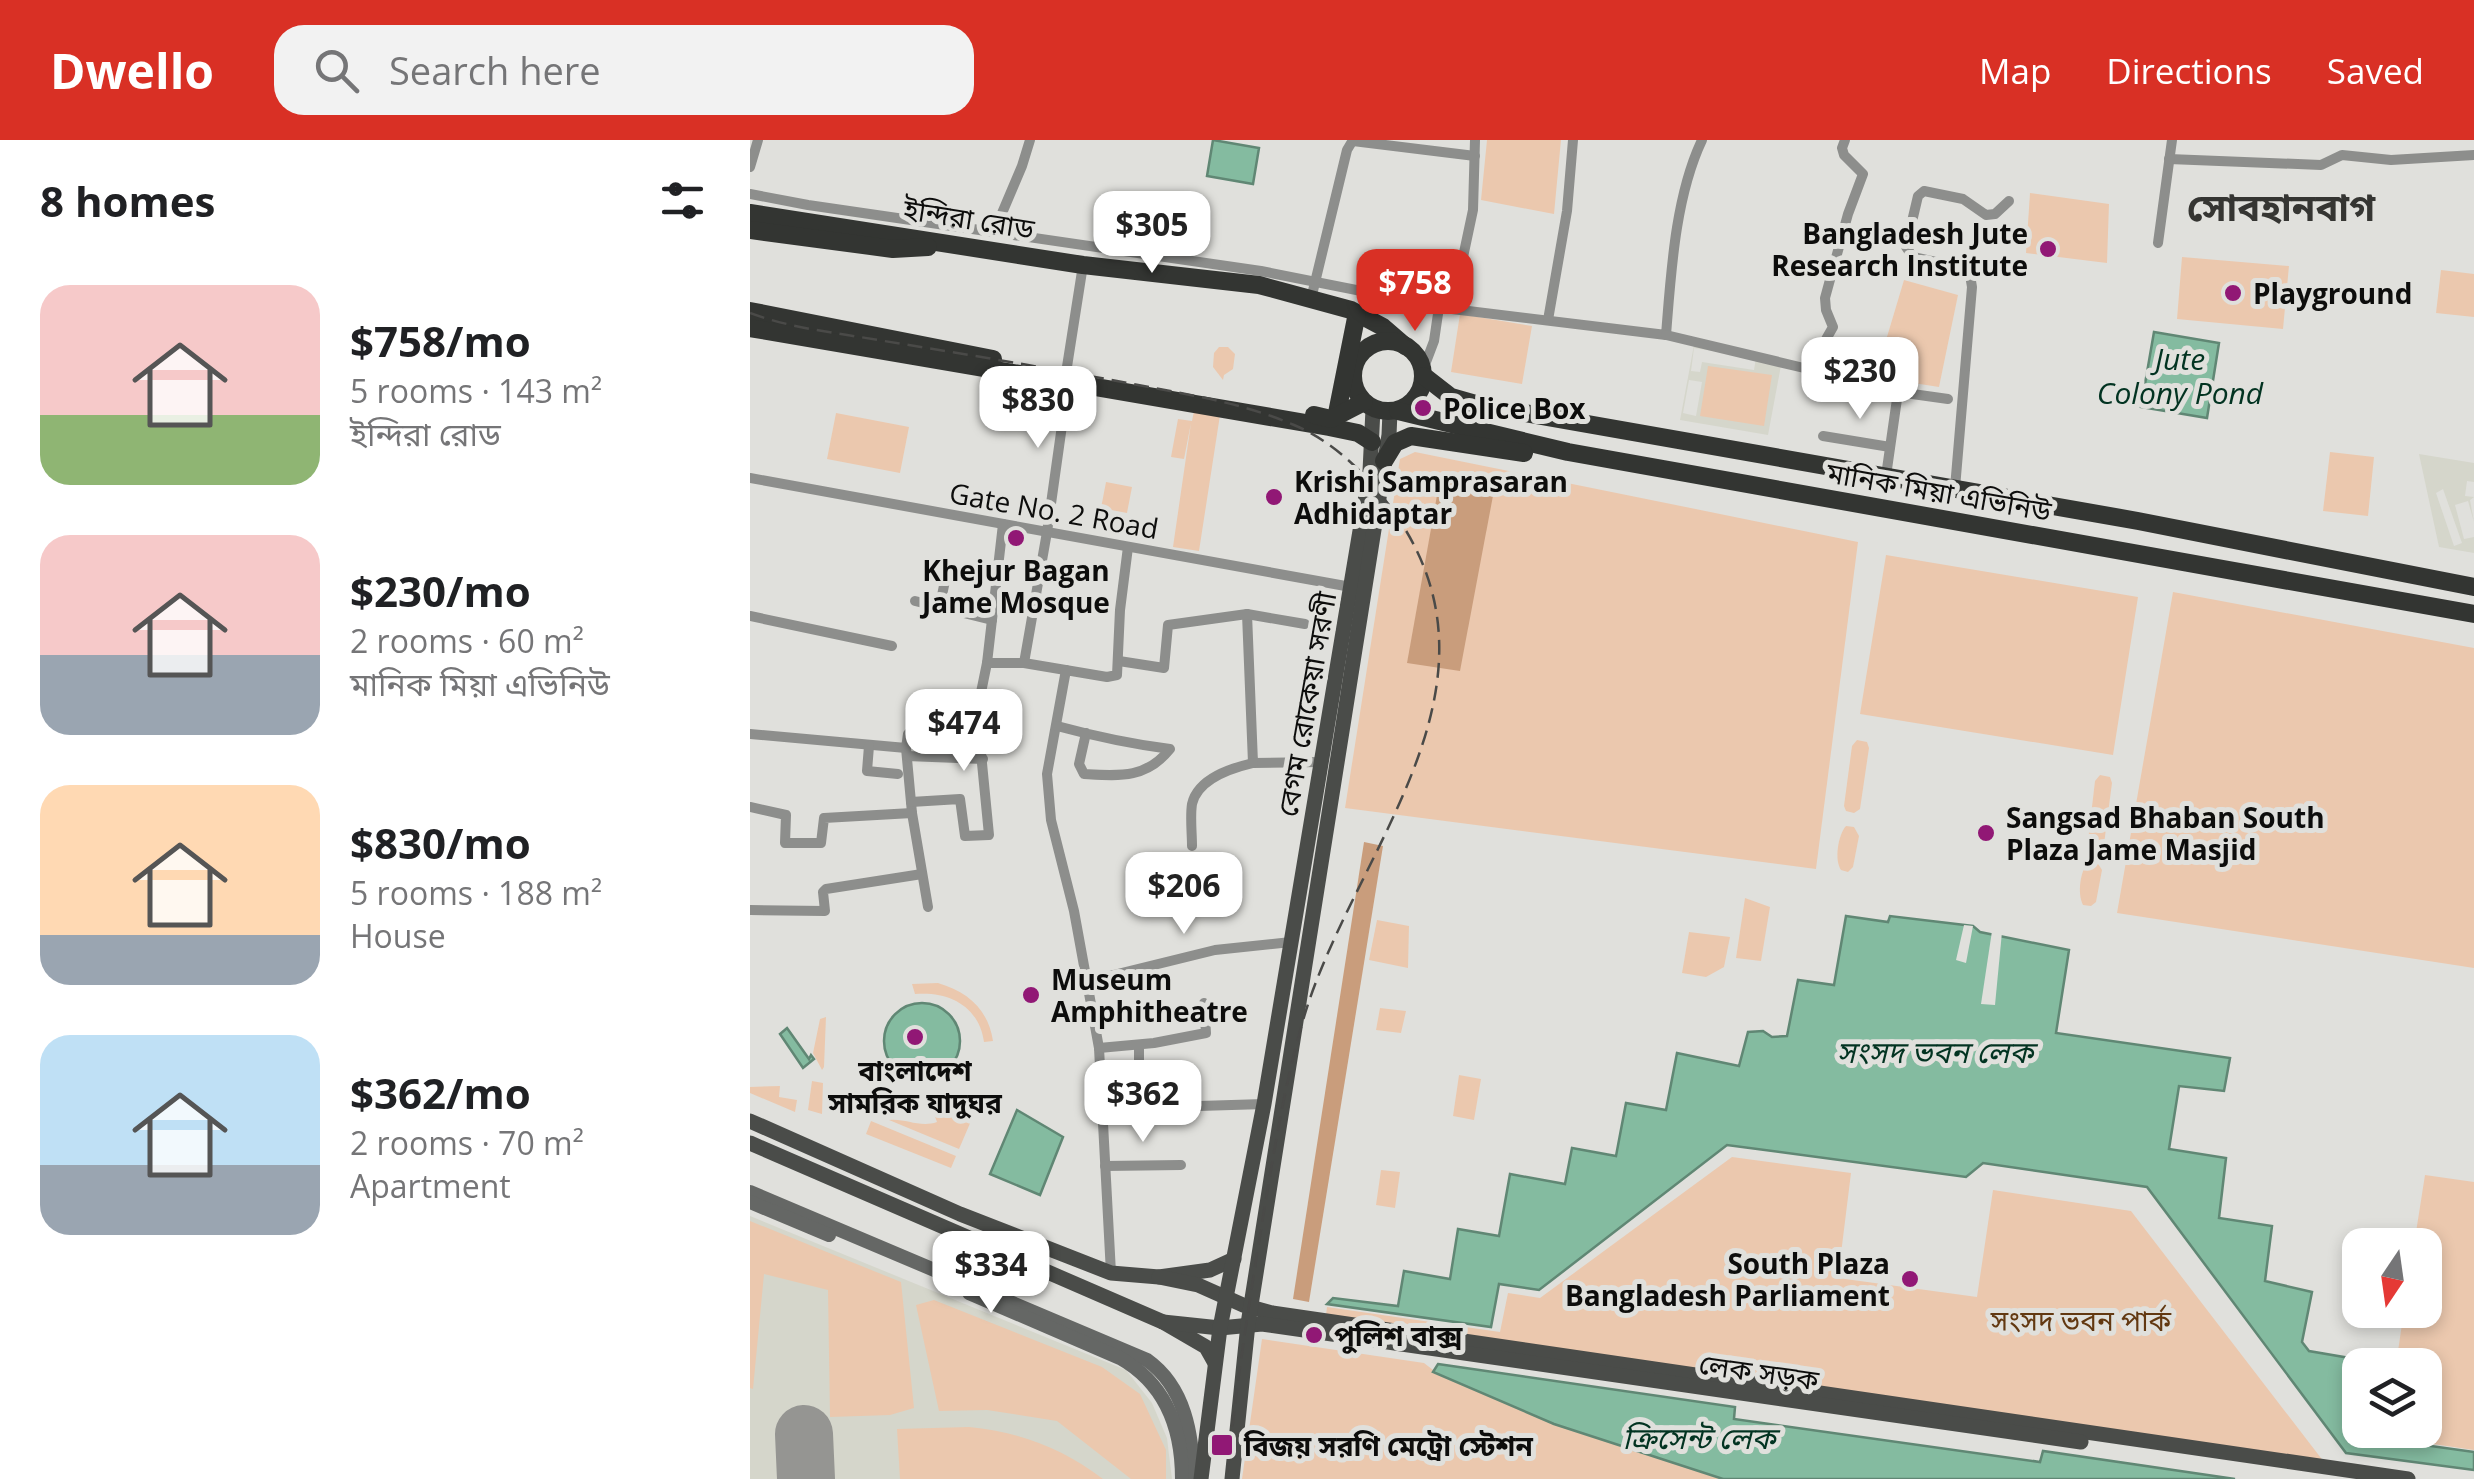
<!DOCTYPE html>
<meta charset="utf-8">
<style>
:root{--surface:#fff;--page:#f2f2f2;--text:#202124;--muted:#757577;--accent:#d93025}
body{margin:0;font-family:"Open Sans","Noto Sans Bengali",sans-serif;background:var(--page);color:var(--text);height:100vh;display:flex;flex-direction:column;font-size:38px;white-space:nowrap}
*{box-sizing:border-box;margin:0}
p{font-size:32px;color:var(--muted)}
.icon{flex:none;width:55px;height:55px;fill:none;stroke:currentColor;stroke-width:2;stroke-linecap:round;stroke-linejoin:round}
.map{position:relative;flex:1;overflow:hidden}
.drawer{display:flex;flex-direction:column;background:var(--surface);width:750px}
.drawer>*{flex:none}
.needle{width:65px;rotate:193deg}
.tools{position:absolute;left:1592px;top:1088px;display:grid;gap:20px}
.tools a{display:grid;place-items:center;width:100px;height:100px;border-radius:20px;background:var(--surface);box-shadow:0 5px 15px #0003;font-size:50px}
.price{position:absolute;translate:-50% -85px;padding:0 22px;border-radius:20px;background:#fff;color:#222;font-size:32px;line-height:65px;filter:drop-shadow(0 2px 5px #0008)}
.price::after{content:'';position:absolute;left:50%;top:60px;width:30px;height:22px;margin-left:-15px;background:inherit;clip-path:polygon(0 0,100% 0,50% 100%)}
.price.selected{background:var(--accent);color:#fff}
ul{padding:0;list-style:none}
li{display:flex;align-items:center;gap:30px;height:250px;padding:0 40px}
li span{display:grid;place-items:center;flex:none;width:280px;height:200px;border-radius:30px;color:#555}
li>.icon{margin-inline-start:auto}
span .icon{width:120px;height:120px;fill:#fffc;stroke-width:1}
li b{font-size:42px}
h2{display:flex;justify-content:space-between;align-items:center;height:120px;padding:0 40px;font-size:42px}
header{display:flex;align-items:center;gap:60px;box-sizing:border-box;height:140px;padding:0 50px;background:var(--accent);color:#fff}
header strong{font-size:48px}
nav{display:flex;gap:55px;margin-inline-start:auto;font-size:35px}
.search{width:700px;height:90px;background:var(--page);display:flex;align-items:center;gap:25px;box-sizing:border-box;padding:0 35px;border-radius:30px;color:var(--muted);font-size:38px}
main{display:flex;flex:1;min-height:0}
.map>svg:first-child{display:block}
</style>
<header>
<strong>Dwello</strong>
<div class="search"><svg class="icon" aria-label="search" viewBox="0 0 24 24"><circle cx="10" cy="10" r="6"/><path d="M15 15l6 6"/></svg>Search here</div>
<nav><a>Map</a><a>Directions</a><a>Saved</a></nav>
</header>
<main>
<section class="drawer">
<h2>8 homes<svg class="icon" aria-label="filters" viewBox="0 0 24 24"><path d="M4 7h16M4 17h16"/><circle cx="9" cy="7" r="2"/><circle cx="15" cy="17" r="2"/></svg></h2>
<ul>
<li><span style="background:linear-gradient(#f6c9c9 65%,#8fb573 0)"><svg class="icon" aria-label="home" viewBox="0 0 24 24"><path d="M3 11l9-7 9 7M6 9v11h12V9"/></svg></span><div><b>$758/mo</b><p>5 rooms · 143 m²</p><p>ইন্দিরা রোড</p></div></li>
<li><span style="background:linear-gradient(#f6c9c9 60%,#9aa5b1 0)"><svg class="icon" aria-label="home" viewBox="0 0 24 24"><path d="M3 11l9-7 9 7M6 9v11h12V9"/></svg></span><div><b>$230/mo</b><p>2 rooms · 60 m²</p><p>মানিক মিয়া এভিনিউ</p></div></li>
<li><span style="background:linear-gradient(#ffd9b3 75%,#9aa5b1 0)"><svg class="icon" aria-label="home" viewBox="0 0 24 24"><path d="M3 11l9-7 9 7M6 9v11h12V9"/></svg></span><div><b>$830/mo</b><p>5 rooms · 188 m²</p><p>House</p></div></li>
<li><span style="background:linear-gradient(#bfe0f5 65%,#9aa5b1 0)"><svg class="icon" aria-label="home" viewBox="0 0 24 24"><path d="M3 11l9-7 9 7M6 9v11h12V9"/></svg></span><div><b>$362/mo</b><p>2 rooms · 70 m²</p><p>Apartment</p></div></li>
</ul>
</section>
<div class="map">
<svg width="1724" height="1339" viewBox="0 0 1724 1339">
<rect width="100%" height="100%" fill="#e0e0dc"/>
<g fill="#d5d6cb" fill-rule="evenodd">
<path d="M 944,205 L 1032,220 L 1018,295 L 930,280 ZM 944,208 L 1006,218 L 1004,230 L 952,222 L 950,232 L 941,231 ZM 939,240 L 952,242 L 946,276 L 933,273 Z"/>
<path d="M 1669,314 L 1724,323 L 1724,342 L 1717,341 L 1715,356 L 1724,357 L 1720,360 L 1724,382 L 1718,361 L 1705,365 L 1714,399 L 1724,397 L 1724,413 L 1689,407 ZM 1693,349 L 1712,403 L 1704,406 L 1686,353 Z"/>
<polygon points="0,1076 376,1230 402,1263 417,1298 422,1339 0,1339"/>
</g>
<g fill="#ebc8ae">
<polygon points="737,0 811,0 804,74 731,60"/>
<polygon points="1280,53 1359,64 1357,123 1276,113"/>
<polygon points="1432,117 1539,126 1533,189 1427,179"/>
<polygon points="1691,130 1724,134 1724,177 1686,173"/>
<polygon points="1154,140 1208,155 1189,247 1125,237"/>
<polygon points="710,174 782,186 772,244 701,232"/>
<polygon points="469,207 478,207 485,214 483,229 474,235 473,240 463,227 464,213"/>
<polygon points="958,226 1022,235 1014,286 950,276"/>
<polygon points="444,271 470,275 449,411 423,407 441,283 434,319 421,317 428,279 442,281"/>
<polygon points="86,273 159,287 150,333 77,319"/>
<polygon points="665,312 1108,402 1066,729 595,668 650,319"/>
<polygon points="1580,312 1624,317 1618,376 1573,371"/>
<polygon points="356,342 382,347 377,373 351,368"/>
<polygon points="1136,415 1388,457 1363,615 1110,574"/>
<polygon points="1423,452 1724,508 1724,828 1367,773"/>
<polygon points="1107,600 1117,602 1119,608 1110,669 1104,673 1096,671 1094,666 1102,606"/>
<polygon points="1350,635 1360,637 1362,643 1354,704 1347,708 1339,706 1338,701 1345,641"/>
<path d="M 1096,686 L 1104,687 L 1109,696 L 1103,727 L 1098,732 L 1091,730 C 1084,720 1088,695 1096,686 Z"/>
<path d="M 1339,721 L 1347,722 L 1352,730 L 1346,762 L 1341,766 L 1333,765 C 1327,754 1330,730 1339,721 Z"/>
<polygon points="995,758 1020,767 1011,821 986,818"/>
<polygon points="627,780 659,786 658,828 619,820"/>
<polygon points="939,792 980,797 974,827 956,837 932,833"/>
<path d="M 188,843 C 218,852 238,869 243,901 L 234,902 C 229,866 199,851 165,854 L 162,844 Z"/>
<polygon points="630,868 656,871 651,893 626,890"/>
<polygon points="76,877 74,927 72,930 63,913 70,879"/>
<polygon points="709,935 731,939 724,980 703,976"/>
<polygon points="62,941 73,943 72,974 58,970"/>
<polygon points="30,946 29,957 47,960 45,972 0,953 0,947"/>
<path d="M 218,955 L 230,960 L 209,1009 L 139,980 C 155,978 170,988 187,982 L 184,974 Z"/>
<polygon points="121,981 206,1016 201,1028 116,994"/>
<polygon points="982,1017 1101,1033 1088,1138 1227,1157 1243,1050 1381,1071 1574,1322 576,1175 577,1167 750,1192 758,1153 790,1158"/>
<polygon points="631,1030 650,1032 645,1068 626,1065"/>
<polygon points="1675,1035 1724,1042 1724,1310 1635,1297 1636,1290 1675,1290 1675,1225 1646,1225 1654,1170 1675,1170 1675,1105 1664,1105"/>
<polygon points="0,1081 151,1142 164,1268 140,1275 80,1277 78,1150 14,1134 3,1249 0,1248"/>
<polygon points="184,1160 352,1227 390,1254 416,1310 416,1339 381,1339 307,1281 237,1270 189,1271 166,1165"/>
<polygon points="512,1199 674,1223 687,1233 975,1339 492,1339"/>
<path d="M 219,1287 C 270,1292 312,1308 353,1339 L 150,1339 L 147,1289 Z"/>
</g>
<g fill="#c99d7c">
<polygon points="691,333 745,345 710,531 657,523"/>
<polygon points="614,702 633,706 559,1162 543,1159"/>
</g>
<g fill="#84bba0" stroke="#608774" stroke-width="2.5">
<polygon points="463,0 509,8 503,44 457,36"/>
<polygon points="1404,192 1469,203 1457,278 1391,267"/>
<polygon points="1096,776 1138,782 1140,776 1223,786 1230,792 1319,810 1306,893 1480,918 1474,951 1429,946 1419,1009 1476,1018 1469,1078 1522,1086 1515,1141 1562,1152 1552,1202 1559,1211 1629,1223 1610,1225 1610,1290 1617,1290 1616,1297 1724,1312 1724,1330 1596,1313 1397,1047 1233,1023 1216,1037 977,1005 789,1150 749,1144 741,1187 577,1164 583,1158 648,1166 654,1131 700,1139 708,1089 749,1096 760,1034 815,1044 822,1008 866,1016 876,963 916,970 927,913 989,926 998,892 1013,891 1022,897 1037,896 1048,840 1084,845"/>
<circle cx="172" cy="901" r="38"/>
<polygon points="37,888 59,919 61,915 64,919 53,928 30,894"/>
<polygon points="267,970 313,997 290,1055 240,1034"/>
<polygon points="688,1224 985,1267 984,1279 1290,1322 1293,1311 1485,1339 973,1339 804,1284 683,1232"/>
</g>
<g fill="#e0e0dc">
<polygon points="1214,785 1223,786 1216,823 1206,820"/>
<polygon points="1242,791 1252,792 1245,865 1231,864"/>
</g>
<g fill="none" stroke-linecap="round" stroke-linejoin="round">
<polyline stroke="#959592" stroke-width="58" points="54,1294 56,1339"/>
<g stroke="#8d8e8c" stroke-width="10">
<polyline points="603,1 725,16"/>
<polyline points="1419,19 1571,25 1592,15 1641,20 1724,15"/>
<polyline points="0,27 8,0"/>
<path d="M 0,54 L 58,65 L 511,131 L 702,169 L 916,195 C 921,133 925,57 952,0"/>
<polyline points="244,92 272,26 280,0"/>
<polyline points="1408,103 1422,0"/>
<polyline points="561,159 597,10 603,0"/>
<polyline points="702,169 723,70 725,0"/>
<polyline points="798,180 817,71 823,0"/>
<polyline points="916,195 1054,228 1063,222 1083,187 1076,170 1075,158 1098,74 1113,34 1094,15 1092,8 1095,0"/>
<polyline points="673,230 684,201 689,167"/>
<polyline points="1073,296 1140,307"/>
<polyline points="1136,336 1148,252 1198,259"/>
<polyline points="0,338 601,447"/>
<polyline points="1205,348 1222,147 1219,129 1163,117 1156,107 1168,56 1174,51 1213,59 1236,75 1245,74 1259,61"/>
<polyline points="165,461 242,480"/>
<polyline points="190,465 196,436"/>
<polyline points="497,474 503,623 571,622"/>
<polyline points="0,476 142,506"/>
<polyline points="369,521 414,528 418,485 497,474 555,484"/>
<polyline points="237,523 253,384"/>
<polyline points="274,523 357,537 367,535 370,470 378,407"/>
<polyline points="316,530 297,634 301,680 324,771 349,908 361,1133"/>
<path d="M 307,586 C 344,596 381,604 420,609 C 396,639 369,636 334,634 L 329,624 L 336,593"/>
<polyline points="0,594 156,608 158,594 168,584 227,572 237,523 274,523 297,392 317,250 316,233 333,125"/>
<polyline points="119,606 117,631 148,634"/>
<polyline points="156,608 162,673 178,767"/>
<polyline points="157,616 233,619"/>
<polyline points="161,662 210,659 215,696 239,695 227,572"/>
<polyline points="0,667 36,675 35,703 71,703 74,678 162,673"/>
<path d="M 442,706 C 442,693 440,677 442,664 C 448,638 482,628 503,623"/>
<polyline points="0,770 75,771 73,752 76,749 172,734"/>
<polyline points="335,842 465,810 541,802"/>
<polyline points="389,905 389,966"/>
<polyline points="349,908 404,903 456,893 454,863"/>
<polyline points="352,969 514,964"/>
<polyline points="355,1026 431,1025"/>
</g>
<g stroke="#656765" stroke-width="14">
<path d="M 0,1052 L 397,1220 C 435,1247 443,1295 443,1339"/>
<polyline points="0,1062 79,1095"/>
<path d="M 219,1153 L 370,1218 C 416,1244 432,1288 432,1339"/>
</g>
<g stroke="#4a4c49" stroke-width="15">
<polyline points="0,981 210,1074 361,1133 409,1137 460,1130 484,1119"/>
<polyline points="0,1003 413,1182 456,1207 465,1223"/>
<polyline points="409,1137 448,1145 493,1165 522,1173 1658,1339"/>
<polyline points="413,1182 470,1188 512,1184 1331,1302"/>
<polyline points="451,1339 470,1188 514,964 620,331 623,269"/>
<polyline points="482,1339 498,1184 639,295 640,272"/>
</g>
<g stroke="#333532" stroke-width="18">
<polyline points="0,73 333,125 509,145 601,170 633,187 655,206"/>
<polyline points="0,90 143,109 178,107"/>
<polyline points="0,171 243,219"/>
<polyline points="0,188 579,287 608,293 622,302"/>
<circle cx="638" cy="236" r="35"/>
<polyline points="674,236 701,257 729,265 1388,381 1724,447"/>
<polyline points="648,271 818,312 1724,474"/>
<polyline points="587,273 607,173"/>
<polyline points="564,275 581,279 614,262"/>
<polyline points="634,321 645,303 661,296 774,313"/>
</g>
<path stroke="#4a4a48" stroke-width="2.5" stroke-dasharray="15 8" stroke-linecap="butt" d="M 0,173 C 43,189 89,193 134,201 C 215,214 297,228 378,243 C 434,254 491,262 544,285 C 587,303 625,342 650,381 C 764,556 598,718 552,884 C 534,947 524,1012 513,1077 C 499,1164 485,1251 477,1339"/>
</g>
<g fill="#911875" stroke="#e0e0dc" stroke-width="4">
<circle cx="1298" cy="109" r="10"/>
<circle cx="1483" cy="153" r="10"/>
<circle cx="673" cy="268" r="10"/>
<circle cx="524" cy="357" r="10"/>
<circle cx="266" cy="398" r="10"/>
<circle cx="1236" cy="693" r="10"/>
<circle cx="281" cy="855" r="10"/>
<circle cx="165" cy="897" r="10"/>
<circle cx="1160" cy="1139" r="10"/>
<circle cx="564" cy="1195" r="10"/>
<rect x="460" y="1293" width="24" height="24" rx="5"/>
</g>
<g text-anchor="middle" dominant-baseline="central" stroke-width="10" stroke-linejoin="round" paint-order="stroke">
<g font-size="28" fill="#0d0d0c" stroke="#e0e0dc">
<text transform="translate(219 78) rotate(9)">ইন্দিরা রোড</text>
<text transform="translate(1189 351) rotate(10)">মানিক মিয়া এভিনিউ</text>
<text transform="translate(304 370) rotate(10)">Gate No. 2 Road</text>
<text transform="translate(556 564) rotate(-80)">বেগম রোকেয়া সরণী</text>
<text transform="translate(1009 1231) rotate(8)">লেক সড়ক</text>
</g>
<g font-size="28" font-weight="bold" fill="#0d0d0c" stroke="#e0e0dc" text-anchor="start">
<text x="1278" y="93" text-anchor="end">Bangladesh Jute<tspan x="1278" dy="32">Research Institute</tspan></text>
<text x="1503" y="153">Playground</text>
<text x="693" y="268">Police Box</text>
<text x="544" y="341">Krishi Samprasaran<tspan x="544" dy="32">Adhidaptar</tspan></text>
<text x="266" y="430" text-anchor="middle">Khejur Bagan<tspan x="266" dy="32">Jame Mosque</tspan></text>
<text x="1256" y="677">Sangsad Bhaban South<tspan x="1256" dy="32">Plaza Jame Masjid</tspan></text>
<text x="301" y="839">Museum<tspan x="301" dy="32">Amphitheatre</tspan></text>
<text x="165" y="930" text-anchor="middle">বাংলাদেশ<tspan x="165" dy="32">সামরিক যাদুঘর</tspan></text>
<text x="1140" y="1123" text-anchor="end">South Plaza<tspan x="1140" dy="32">Bangladesh Parliament</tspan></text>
<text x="584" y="1195">পুলিশ বাক্স</text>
<text x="494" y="1305">বিজয় সরণি মেট্রো স্টেশন</text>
</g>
<g font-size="28" fill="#623811" stroke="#e0e0dc">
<text x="1331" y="1180">সংসদ ভবন পার্ক</text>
</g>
<g font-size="30" font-style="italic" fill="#023321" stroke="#e0e0dc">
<text x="1430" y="218">Jute<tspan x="1430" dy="34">Colony Pond</tspan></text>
<text x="1185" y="911">সংসদ ভবন লেক</text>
<text x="949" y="1297">ক্রিসেন্ট লেক</text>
</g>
<g font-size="38" font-weight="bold" fill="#353532" stroke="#e0e0dc">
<text x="1531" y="66">সোবহানবাগ</text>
</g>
</g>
</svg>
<div class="tools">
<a><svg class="needle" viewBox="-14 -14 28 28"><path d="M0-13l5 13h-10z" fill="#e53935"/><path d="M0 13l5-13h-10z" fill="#757577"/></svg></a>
<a><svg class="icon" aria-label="layers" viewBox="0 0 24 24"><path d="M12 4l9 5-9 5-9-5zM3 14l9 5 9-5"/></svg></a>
</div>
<b class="price" style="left:402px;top:136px">$305</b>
<b class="price selected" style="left:665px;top:194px">$758</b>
<b class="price" style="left:1110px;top:282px">$230</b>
<b class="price" style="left:288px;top:311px">$830</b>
<b class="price" style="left:214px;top:634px">$474</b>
<b class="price" style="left:434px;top:797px">$206</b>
<b class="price" style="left:393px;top:1005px">$362</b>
<b class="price" style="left:241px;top:1176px">$334</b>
</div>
</main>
